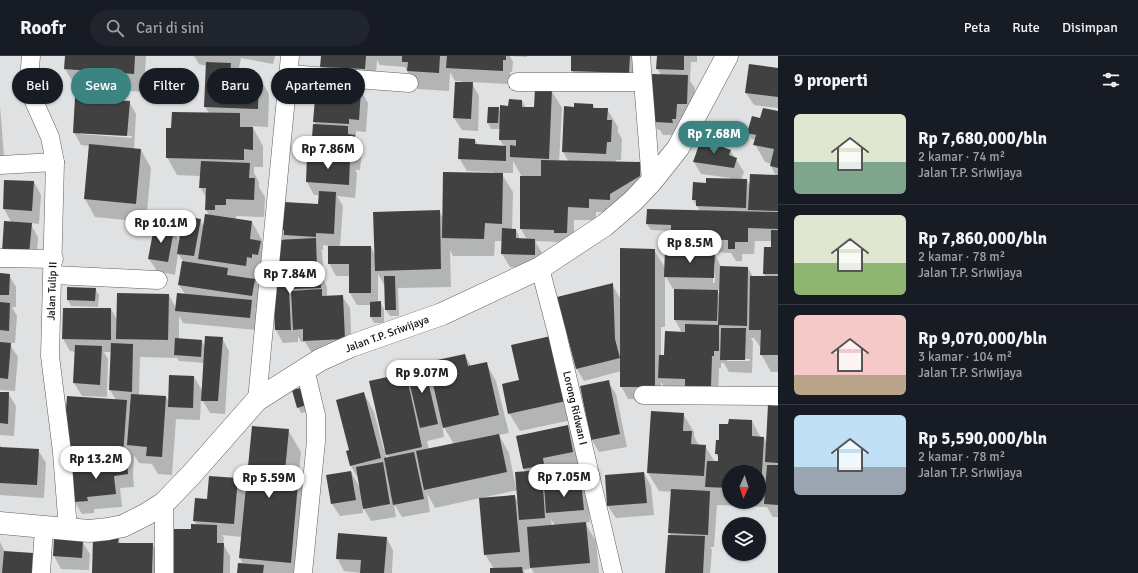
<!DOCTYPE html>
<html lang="id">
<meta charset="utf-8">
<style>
:root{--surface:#171b24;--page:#20242c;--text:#f1f3f6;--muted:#9ea1a6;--line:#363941;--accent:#3c8481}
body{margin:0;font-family:Signika,sans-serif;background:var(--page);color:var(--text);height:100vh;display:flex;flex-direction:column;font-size:15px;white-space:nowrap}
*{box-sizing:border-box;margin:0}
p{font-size:13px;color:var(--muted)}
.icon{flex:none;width:22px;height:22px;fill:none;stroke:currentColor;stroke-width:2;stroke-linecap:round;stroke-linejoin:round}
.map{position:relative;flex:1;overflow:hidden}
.drawer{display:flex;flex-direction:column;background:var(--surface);width:360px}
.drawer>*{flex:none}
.guide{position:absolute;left:12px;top:12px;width:380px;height:36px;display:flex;gap:8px}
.needle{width:26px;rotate:183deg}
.controls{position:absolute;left:722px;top:409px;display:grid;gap:8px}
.controls a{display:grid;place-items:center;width:44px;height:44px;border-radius:50%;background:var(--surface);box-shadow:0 1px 3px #0004;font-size:20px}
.price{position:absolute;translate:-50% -34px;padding:0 9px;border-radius:14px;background:#fff;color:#222;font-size:13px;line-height:26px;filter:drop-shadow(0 1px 2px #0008)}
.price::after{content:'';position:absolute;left:50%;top:24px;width:12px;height:9px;margin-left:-6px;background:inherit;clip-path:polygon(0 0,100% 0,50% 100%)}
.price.active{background:var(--accent);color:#fff}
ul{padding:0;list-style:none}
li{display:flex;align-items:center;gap:12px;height:100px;padding:0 16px}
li+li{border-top:1px solid var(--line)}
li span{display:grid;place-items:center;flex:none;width:112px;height:80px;border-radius:6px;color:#555}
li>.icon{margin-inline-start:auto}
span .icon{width:48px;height:48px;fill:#fffc;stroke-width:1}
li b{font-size:17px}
h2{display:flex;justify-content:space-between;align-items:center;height:48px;padding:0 16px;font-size:17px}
.tag{padding:0 14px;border-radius:18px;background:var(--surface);box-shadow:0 1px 3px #0004;font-size:14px;line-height:36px}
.tag.active{background:var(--accent);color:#fff}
header{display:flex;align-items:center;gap:24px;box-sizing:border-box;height:56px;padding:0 20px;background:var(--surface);border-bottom:1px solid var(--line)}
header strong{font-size:19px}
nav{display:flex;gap:22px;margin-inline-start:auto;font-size:14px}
.search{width:280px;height:36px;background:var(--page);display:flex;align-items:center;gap:10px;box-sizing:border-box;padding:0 14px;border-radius:22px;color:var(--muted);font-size:15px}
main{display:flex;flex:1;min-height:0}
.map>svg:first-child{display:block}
</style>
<header>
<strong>Roofr</strong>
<div class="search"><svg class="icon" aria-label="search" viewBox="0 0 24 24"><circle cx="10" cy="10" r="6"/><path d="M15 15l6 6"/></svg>Cari di sini</div>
<nav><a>Peta</a><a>Rute</a><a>Disimpan</a></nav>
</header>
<main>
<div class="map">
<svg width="778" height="517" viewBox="0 0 778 517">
<rect width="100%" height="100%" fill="#e0e1e2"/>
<g fill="#0003" fill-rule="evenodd">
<polygon points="66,0 146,0 144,36 76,31 65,13"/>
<path d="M 194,0 L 275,0 L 273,8 L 241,2 L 238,16 L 234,16 L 237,19 L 259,20 L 269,38 L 268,71 L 252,70 L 263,90 L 263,111 L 254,111 L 254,117 L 259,126 L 259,131 L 265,141 L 264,161 L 236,160 L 236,164 L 252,166 L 262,184 L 262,189 L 270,204 L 262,220 L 257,219 L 256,227 L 261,236 L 259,252 L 255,252 L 258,257 L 257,274 L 183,267 L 179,260 L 179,283 L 201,284 L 206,292 L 222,282 L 229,295 L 225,358 L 210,357 L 201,342 L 200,364 L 176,363 L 172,419 L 158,418 L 152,408 L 139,407 L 134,399 L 133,418 L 134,431 L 120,432 L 122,451 L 94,453 L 94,457 L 82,458 L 75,446 L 74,411 L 64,394 L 116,344 L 110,334 L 112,296 L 104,296 L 108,303 L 107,341 L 82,340 L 74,327 L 76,296 L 70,295 L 63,283 L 111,253 L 118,265 L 169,239 L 176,252 L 185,238 L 179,229 L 183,205 L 178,198 L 175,219 L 157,215 L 149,203 L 173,175 L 180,187 L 200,164 L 204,171 L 209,159 L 206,154 L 206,141 L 200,131 L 201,120 L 177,119 L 167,101 L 172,73 L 209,57 L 205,51 L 207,10 L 199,8 ZM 140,301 L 177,302 L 179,305 L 205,307 L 203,336 L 194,321 L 169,346 L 166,341 L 139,339 Z"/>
<polygon points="322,0 527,0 527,1 510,0 513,6 512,16 510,16 510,28 471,26 479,40 478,75 462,74 454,62 462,25 455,25 450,16 449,35 418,33 405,11 380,9 377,4 375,31 331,29 321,10"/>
<polygon points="572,0 637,0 636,29 579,27 572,15"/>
<polygon points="658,0 697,0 697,6 691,6 690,25 695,32 694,60 679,79 663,79 660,74 658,74 651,62 661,19 657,12"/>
<polygon points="778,13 778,52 754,49 746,37"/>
<path d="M 551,34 L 562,52 L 559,106 L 569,106 L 563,96 L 575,52 L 593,49 L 595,53 L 607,53 L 618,71 L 618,76 L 622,83 L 621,104 L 616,104 L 616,107 L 640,107 L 647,119 L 617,156 L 596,156 L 596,164 L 574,164 L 574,189 L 560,186 L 535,185 L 542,197 L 541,212 L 510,211 L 502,198 L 503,185 L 495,185 L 494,200 L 453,200 L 450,194 L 451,231 L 398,232 L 399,260 L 390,260 L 386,254 L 386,232 L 378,218 L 378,247 L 380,246 L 384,253 L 384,267 L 374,267 L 371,261 L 371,249 L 357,249 L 350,237 L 350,220 L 336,220 L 329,207 L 329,190 L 323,189 L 323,194 L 321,194 L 322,196 L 324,225 L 327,231 L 327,240 L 342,240 L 350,252 L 352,295 L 312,297 L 305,286 L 301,286 L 298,280 L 298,286 L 283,287 L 276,274 L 273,221 L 282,220 L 279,216 L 277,185 L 284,185 L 278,173 L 319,149 L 319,139 L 314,139 L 307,126 L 308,101 L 316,102 L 312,95 L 316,69 L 314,66 L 361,35 L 368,47 L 366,76 L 356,75 L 356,80 L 355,80 L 362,93 L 360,114 L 355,114 L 357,117 L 355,142 L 337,140 L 343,150 L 340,191 L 371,191 L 375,199 L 439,155 L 443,162 L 494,118 L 494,116 L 467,115 L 459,102 L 475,84 L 478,89 L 504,90 L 500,84 L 500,73 L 491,73 L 488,67 L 498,52 L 501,57 L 522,45 L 526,52 L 535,52 ZM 513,105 L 522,121 L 521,173 L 527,184 L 519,184 L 519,180 L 516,174 L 512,174 L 513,136 L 501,117 L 513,117 Z"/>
<path d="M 129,46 L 136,58 L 134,93 L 141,94 L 151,112 L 146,166 L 95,161 L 85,143 L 90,90 L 81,89 L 74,76 ZM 80,76 L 132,80 L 132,82 L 80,78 Z"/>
<polygon points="0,50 4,100 0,100"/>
<path d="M 778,56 L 778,316 L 771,316 L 761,298 L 761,292 L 754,282 L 751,282 L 753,286 L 752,317 L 729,316 L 724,307 L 721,307 L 721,312 L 719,312 L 718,343 L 667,335 L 661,326 L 661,343 L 628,343 L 621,330 L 621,315 L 584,325 L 577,313 L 612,228 L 621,244 L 654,194 L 666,213 L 679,195 L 672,183 L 672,175 L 651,174 L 647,168 L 648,154 L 700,155 L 693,144 L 707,128 L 731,124 L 731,122 L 701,118 L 694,106 L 730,94 L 744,116 L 741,124 L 747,124 L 750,130 L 776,120 L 771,110 L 771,108 L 765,106 L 755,88 L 756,84 L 752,83 L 748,77 L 759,63 ZM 755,185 L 772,185 L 772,192 L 764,218 L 766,221 L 753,221 L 748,212 L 721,211 L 714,196 L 731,197 L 736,205 L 742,205 L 742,198 L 754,198 ZM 713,207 L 715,207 L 715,227 L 713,227 ZM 665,219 L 673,233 L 675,233 L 675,264 L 682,277 L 665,300 L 661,300 L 661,271 L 665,271 ZM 717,234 L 720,234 L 720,240 ZM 727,303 L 750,303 L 750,305 L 727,305 Z"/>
<polygon points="5,125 34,126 41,139 39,168 30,167 38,181 36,211 4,153"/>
<polygon points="0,218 9,219 16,231 16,251 12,251 17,260 15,287 9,287 18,301 15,335 0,334"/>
<polygon points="68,232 95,233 99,239 98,251 71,250 68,244"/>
<polygon points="551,281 576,363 520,375 509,357 520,324"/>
<path d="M 465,299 L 471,310 L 486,307 L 496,325 L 509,377 L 499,379 L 509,397 L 516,432 L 518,431 L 525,416 L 517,381 L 567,370 L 575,383 L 580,409 L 549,415 L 551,421 L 546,422 L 549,430 L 581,427 L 588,440 L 590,466 L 585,467 L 596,485 L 599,517 L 534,517 L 529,509 L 530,513 L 523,514 L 525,517 L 491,517 L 494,513 L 485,498 L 480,442 L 435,452 L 427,437 L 430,456 L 402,461 L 394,448 L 396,461 L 371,465 L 362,449 L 363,457 L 340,460 L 332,448 L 351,416 L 360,432 L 359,424 L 351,410 L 347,395 L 351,395 L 364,338 L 374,356 L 384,394 L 386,393 L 405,318 L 410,327 L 423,305 L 432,322 ZM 442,368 L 454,388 L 429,394 L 427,385 L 444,381 ZM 385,395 L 389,402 L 387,403 ZM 518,434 L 519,448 L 515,441 L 481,442 ZM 551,463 L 555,470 L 552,470 Z"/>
<polygon points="608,326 616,338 627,391 599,396 592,384"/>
<polygon points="305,332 312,355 301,357 298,351"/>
<polygon points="0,337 8,337 16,350 14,380 0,379"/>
<path d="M 778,351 L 778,461 L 773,461 L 767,451 L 717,449 L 714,491 L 710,491 L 712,494 L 710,517 L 667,517 L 671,480 L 669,477 L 672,436 L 659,435 L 648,417 L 683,358 L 694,376 L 694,380 L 699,390 L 705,390 L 715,406 L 719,406 L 719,403 L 716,398 L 720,385 L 752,365 L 761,382 L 764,382 L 767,387 ZM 729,416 L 759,416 L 759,446 L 729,446 Z"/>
<polygon points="288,374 301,396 299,417 312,439 304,517 238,517 243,508 240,502 242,481 222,479 224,482 223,488 230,500 230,517 175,517 192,474 197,469 194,465 208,444 237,423 246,438"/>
<polygon points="0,388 1,392 38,394 46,407 44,442 0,439"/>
<polygon points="644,417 651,430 654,459 616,462 608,450 606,420"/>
<polygon points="386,481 393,494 392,517 361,517 344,515 337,502"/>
<polygon points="118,483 121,488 152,488 159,500 159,517 94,517"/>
<polygon points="55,484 82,485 90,498 89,514 61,513 54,500"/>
<polygon points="0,486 5,496 32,498 40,511 39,517 0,517"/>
</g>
<g fill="#424141">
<polygon points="65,0 135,0 134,18 64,13"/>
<polygon points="321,0 366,0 365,13 320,11"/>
<polygon points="402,0 440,0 439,17 407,15 408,6 402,6"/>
<polygon points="447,0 506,0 506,4 503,4 503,15 446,12"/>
<polygon points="571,0 630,0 629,17 571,15"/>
<polygon points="657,0 684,0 684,14 656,13"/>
<polygon points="206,6 231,7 230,18 259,19 258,53 204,51"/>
<polygon points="749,8 778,12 778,41 745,37"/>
<polygon points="651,18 688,19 687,48 677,48 676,63 672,63 673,67 655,66"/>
<polygon points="455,26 473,26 471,63 453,62"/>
<polygon points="316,31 361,34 359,64 349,63 349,68 313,66"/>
<polygon points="535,32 552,33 549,103 510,101 510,89 516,90 516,84 499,84 500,49 508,50 509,43 522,44 522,51 534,51"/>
<polygon points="75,41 130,45 127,80 73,77"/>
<polygon points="574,47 593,48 593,52 608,52 607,64 612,64 611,86 607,86 606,98 562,96 564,50 574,51"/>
<polygon points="488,51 499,51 498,67 487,67"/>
<polygon points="763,52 778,55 778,112 770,110 774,93 753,89 756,79 747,77 752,60 760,62"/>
<polygon points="172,56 240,57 240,71 253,71 253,94 244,93 244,104 166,102 166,72 171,72"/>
<polygon points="313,68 348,70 348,78 355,79 354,102 341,101 341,98 311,95"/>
<polygon points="459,82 475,83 475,88 506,90 506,105 458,103"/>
<polygon points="701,83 731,94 729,99 737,102 734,112 693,106"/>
<polygon points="89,88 141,93 136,148 84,143"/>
<polygon points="307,100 350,103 349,129 306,126"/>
<polygon points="541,104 640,106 640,120 610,138 610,144 589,143 589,152 568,151 567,177 554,177 554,174 520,173 520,120 541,120"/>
<polygon points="201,105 250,107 249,122 255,122 254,144 226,143 226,149 215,149 215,154 205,154 206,132 199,132"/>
<polygon points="443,116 503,117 502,168 485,167 484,183 442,182"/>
<polygon points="750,118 778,119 778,155 748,154"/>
<polygon points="706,122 747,123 746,152 696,150 696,144 692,144 693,126 706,127"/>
<polygon points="4,124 34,125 32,155 3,153"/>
<polygon points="319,135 336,136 334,178 316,177 316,181 284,179 284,174 277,173 284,146 318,148"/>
<polygon points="647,153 778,156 778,173 748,172 748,186 735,186 735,193 728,193 728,184 671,183 671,169 646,168"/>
<polygon points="440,154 441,213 375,215 373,156"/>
<polygon points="205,158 252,165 250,183 261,185 258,199 252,198 252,202 247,201 246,210 198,203"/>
<polygon points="183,160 201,163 194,200 177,198"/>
<polygon points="4,165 32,167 29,198 2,196"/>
<polygon points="154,171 174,174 168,206 148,203"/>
<polygon points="502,172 516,173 516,182 535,183 535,199 501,198"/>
<polygon points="771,174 778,174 778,218 763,218 764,191 771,191"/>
<polygon points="316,182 317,215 278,216 276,184"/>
<polygon points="328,190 371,190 371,237 349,237 349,208 328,208"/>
<polygon points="620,192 655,193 655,331 620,331"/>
<polygon points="665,194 715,195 714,222 664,221"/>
<polygon points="182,205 228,212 227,219 255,223 252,240 178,229"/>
<polygon points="720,210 748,211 747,270 718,269"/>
<polygon points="0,217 10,218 9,239 0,239"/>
<polygon points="320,217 321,232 289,233 291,274 275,274 272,220"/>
<polygon points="384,220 395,220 396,254 385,254"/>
<polygon points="750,220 778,220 778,299 760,299 761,274 749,274"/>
<polygon points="613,227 615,283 620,302 576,313 557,241"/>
<polygon points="67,231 96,232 95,245 67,244"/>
<polygon points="322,233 322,240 343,239 345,283 303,285 303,273 293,274 291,235"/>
<polygon points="674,233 718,234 717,265 674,264"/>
<polygon points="117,237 169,238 168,284 116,283"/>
<polygon points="177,237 252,244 250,262 175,255"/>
<polygon points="381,245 381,261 370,261 370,246"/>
<polygon points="0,246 10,247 9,275 0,274"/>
<polygon points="63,252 111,252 111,284 62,283"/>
<polygon points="685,268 719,269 719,295 714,295 714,300 712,300 711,330 685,330 685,323 658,322 659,299 664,299 665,275 685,276"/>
<polygon points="721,272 746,272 745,304 720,304"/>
<polygon points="205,280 223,281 218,345 201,345"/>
<polygon points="551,280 566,345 508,358 502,328 519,324 511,289"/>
<polygon points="175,282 202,284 201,301 174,299"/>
<polygon points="0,286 11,287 8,323 0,322"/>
<polygon points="111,287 133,288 132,336 109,334"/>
<polygon points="75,289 102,290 100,329 73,327"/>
<polygon points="465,298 468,310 487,306 499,359 443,372 428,306"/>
<polygon points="423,304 438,368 420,372 405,308"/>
<polygon points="406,317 422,391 386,399 369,325"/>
<polygon points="169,319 194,320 193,352 168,351"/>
<polygon points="609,324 620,378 591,384 580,330"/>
<polygon points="305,331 310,348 297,352 292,334"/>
<polygon points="0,336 9,336 8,368 0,367"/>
<polygon points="364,336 381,402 350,410 346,395 349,394 336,344"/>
<polygon points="131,338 166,340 162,401 146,400 147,391 127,389"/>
<polygon points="67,340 127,344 123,399 63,395"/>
<polygon points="768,349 778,350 778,407 765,406"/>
<polygon points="651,355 684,357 683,375 692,375 691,388 706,389 704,420 647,417"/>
<polygon points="729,363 752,364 752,380 764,381 761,434 759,434 759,416 729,416 729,432 705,431 707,405 718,405 718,398 715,398 716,384 719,384 719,368 728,368"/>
<polygon points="568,369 573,396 543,402 544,409 523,413 516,380"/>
<polygon points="252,370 289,373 285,415 299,416 291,507 239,502"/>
<polygon points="499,378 507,416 424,434 416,395"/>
<polygon points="0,391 39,393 37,429 0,427"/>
<polygon points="414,396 424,443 393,449 384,402"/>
<polygon points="127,406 128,418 114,420 116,438 87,441 88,445 74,446 71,410"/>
<polygon points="383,406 390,448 363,453 356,411"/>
<polygon points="767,409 778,409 778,449 764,448"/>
<polygon points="542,414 545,462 519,464 515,416"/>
<polygon points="351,415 356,444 331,448 326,419"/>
<polygon points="644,416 647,447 607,450 605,419"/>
<polygon points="209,420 238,422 234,468 193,465 195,442 207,443"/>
<polygon points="581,426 584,454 546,457 544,429"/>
<polygon points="671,433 710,435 708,479 668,477"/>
<polygon points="515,439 520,496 484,499 479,442"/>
<polygon points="586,466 590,507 530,512 527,471"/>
<polygon points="191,468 217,469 217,487 224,487 223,517 174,517 174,473 191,473"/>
<polygon points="338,477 387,481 384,517 360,517 361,504 336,503"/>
<polygon points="668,479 705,480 703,517 665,517"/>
<polygon points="93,482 119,482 118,487 153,487 152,517 92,517"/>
<polygon points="54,483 83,485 82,502 53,500"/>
<polygon points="4,495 33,497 32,517 2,517"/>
<polygon points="238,507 264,509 263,517 237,517"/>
<polygon points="522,511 523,517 490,517 490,512"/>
</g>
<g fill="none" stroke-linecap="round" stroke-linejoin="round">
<g stroke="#5f6061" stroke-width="19">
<g id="minor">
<polyline points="31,0 29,23 33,43 50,81 55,106 50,300 62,396 68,474"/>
<polyline points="641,0 651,126"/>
<polyline points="289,18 409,27"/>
<polyline points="517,26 642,26"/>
<polyline points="0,109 55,106"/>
<polyline points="0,202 54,203"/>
<polyline points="540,212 557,277 613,517"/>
<polyline points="53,219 158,224"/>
<polyline points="643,339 778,340"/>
<polyline points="257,344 290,0"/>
<polyline points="164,447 164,517"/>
<polyline points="41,517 44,472"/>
<polyline points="303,517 316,385 316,359 305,313"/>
</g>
</g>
<g stroke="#5f6061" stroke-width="23">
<polyline id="secondary" points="0,467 89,475 108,473 123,470 145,459 164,447 191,419 257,344 320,304 351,290 442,258 540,212 605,169 633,145 651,126 678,92 727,0"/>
</g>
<use href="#minor" stroke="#fff" stroke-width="18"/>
<use href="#secondary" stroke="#fff" stroke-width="22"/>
</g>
<g text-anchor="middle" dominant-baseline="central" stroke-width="4" stroke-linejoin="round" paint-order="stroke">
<g font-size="11" fill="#101111" stroke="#fff">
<text transform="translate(52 235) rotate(-88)">Jalan Tulip II</text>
<text transform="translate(387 278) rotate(-20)">Jalan T.P. Sriwijaya</text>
<text transform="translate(575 352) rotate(77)">Lorong Ridwan I</text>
</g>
</g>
</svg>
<div class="controls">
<a><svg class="needle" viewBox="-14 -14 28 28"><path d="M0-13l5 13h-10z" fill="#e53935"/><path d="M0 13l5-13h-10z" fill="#9ea1a6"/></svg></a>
<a><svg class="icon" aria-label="layers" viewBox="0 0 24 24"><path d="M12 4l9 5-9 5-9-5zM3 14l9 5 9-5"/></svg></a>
</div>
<b class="price active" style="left:714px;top:99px">Rp 7.68M</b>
<b class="price" style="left:328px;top:114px">Rp 7.86M</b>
<b class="price" style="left:161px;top:188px">Rp 10.1M</b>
<b class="price" style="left:690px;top:208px">Rp 8.5M</b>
<b class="price" style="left:290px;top:239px">Rp 7.84M</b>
<b class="price" style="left:422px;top:338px">Rp 9.07M</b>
<b class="price" style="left:96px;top:424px">Rp 13.2M</b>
<b class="price" style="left:564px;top:442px">Rp 7.05M</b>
<b class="price" style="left:269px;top:443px">Rp 5.59M</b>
<div class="guide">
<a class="tag">Beli</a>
<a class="tag active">Sewa</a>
<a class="tag">Filter</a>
<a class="tag">Baru</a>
<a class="tag">Apartemen</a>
</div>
</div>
<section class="drawer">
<h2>9 properti<svg class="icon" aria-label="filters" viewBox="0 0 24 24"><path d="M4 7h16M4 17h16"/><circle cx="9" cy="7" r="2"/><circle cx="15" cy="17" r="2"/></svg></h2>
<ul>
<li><span style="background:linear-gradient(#dfe7d0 60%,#7fa58c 0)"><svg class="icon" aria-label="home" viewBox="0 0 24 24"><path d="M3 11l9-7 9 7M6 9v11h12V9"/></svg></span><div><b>Rp 7,680,000/bln</b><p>2 kamar · 74 m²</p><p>Jalan T.P. Sriwijaya</p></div></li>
<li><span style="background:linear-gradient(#dfe7d0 60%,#8fb573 0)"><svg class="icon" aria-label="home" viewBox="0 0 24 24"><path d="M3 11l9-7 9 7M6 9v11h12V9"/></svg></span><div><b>Rp 7,860,000/bln</b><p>2 kamar · 78 m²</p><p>Jalan T.P. Sriwijaya</p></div></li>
<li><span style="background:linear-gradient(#f6c9c9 75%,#b9a48a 0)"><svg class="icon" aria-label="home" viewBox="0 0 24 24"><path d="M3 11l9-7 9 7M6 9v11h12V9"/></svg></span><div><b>Rp 9,070,000/bln</b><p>3 kamar · 104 m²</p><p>Jalan T.P. Sriwijaya</p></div></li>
<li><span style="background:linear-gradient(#bfe0f5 65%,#9aa5b1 0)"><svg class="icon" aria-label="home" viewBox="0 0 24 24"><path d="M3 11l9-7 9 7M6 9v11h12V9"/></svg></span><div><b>Rp 5,590,000/bln</b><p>2 kamar · 78 m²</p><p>Jalan T.P. Sriwijaya</p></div></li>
</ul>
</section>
</main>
